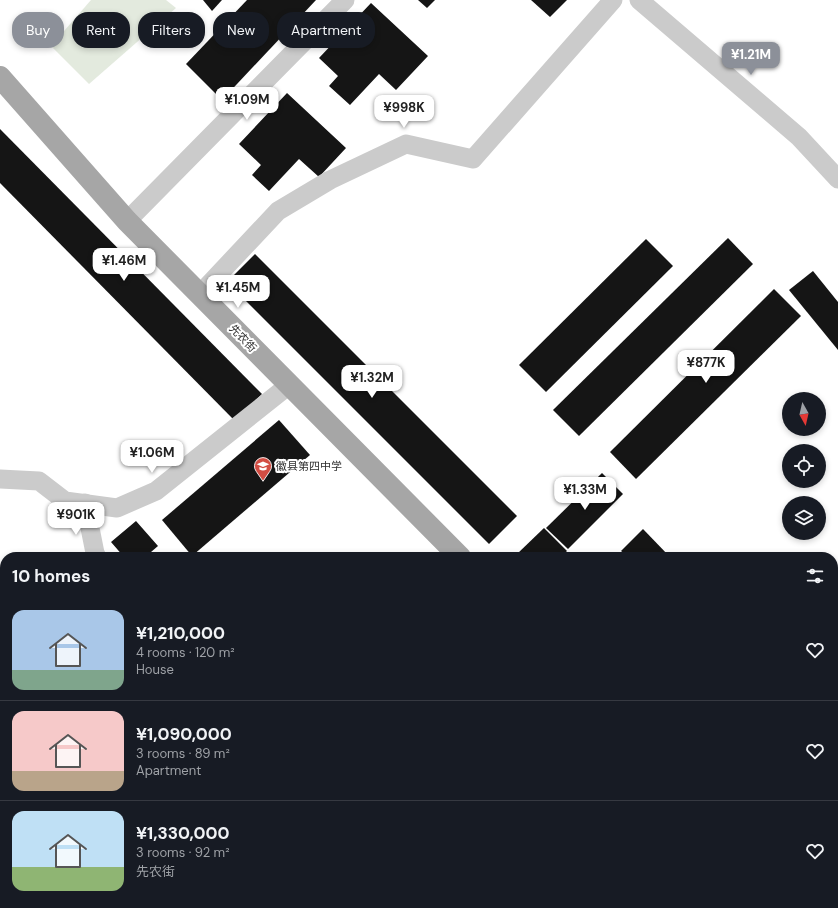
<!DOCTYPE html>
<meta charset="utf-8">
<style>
:root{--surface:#171b24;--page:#20242c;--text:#f1f3f6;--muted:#9ea1a6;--line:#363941;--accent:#8c9099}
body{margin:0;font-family:"DM Sans","Noto Sans SC",sans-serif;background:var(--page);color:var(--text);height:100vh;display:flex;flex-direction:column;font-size:15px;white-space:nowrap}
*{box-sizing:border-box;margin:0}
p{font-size:13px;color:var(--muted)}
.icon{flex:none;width:22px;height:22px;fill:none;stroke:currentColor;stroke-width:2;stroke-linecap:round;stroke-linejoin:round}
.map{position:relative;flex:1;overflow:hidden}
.details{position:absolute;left:0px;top:552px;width:838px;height:356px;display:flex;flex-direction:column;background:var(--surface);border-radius:16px 16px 0 0;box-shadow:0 2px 6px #0003}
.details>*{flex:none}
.guide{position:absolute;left:12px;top:12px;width:400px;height:36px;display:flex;gap:8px}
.needle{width:26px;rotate:172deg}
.buttons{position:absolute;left:782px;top:392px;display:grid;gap:8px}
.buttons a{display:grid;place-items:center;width:44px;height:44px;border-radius:50%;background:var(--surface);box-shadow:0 2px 6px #0003;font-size:20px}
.price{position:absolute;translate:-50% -34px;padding:0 9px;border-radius:8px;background:#fff;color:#222;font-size:13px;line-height:26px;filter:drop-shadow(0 1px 2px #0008)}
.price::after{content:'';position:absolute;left:50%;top:24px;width:12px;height:9px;margin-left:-6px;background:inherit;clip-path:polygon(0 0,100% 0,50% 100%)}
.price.selected{background:var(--accent);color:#fff}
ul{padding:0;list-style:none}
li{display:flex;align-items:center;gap:12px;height:100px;padding:0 12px}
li+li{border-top:1px solid var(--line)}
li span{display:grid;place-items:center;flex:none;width:112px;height:80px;border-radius:12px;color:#555}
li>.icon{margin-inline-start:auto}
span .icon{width:48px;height:48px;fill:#fffc;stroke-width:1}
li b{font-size:17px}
h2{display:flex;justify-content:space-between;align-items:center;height:48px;padding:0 12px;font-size:17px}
.tag{padding:0 14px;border-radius:16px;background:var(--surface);box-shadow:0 2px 6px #0003;font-size:14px;line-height:36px}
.tag.selected{background:var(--accent);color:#fff}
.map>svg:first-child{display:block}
</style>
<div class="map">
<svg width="838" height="908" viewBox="0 0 838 908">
<rect width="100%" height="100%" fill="#fff"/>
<polygon fill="#e3eade" points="91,0 166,0 176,8 89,84 51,46"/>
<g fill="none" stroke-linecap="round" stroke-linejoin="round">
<polyline stroke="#ccd9e8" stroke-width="5" points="833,856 838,852"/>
</g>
<g fill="#151515">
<polygon points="203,0 222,0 212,11"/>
<polygon points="247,0 316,0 222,100 186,64"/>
<polygon points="418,0 435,0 427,8"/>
<polygon points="531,0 567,0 550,17"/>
<polygon points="371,3 428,56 396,90 379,74 350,105 329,86 338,76 319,58"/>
<polygon points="287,93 346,148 319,177 299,159 269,191 252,175 261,165 239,144"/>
<polygon points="0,129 262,394 235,421 0,183"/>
<polygon points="728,238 753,264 579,436 553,410"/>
<polygon points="646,239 673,266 546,392 519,365"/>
<polygon points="255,254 517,516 489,544 227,282"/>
<polygon points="813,271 838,302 838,350 789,290"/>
<polygon points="774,289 801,316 636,479 610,452"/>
<polygon points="279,420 310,455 192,556 162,520"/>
<polygon points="602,473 623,494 568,549 546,528"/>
<polygon points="136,521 158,546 151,552 155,557 124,557 111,542"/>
<polygon points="544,528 567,551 561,557 519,557 517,554"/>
<polygon points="643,529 670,557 628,557 621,551"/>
<polygon points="838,865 838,895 833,888 833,869"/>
<polygon points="515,903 554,903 551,908 512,908"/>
</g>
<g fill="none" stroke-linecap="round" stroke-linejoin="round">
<g stroke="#cbcbcb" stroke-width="19">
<polyline points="639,0 799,137 838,179"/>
<polyline points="127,221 345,0"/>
<polyline points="200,294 278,211 330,180 406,144 473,159 613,0"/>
<polyline points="0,479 39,481 65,501 117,508 156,491 289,385"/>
<polyline points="85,503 95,553 97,557"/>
<polyline points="833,798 838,793"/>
<polyline points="212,903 212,908"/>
<polyline points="703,908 705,903"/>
</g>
<g stroke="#a6a6a6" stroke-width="22">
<polyline points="0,77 127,221 460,557"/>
<polyline points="776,903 780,908"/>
</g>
</g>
<defs>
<g id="school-pin" transform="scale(0.9)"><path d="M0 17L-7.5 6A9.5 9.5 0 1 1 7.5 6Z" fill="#d34d43" stroke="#fff"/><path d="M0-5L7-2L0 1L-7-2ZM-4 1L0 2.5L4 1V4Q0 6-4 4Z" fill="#fff"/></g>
</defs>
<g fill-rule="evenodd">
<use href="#school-pin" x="263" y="466"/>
</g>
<g text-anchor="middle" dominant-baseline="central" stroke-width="4" stroke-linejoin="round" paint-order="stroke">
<g font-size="11" fill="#2e2e2e" stroke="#fff">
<text transform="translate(243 338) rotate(46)">先农街</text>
</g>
<g font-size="11" fill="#2e2e2e" stroke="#fff" text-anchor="start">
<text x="276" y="466">徽县第四中学</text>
</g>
</g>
</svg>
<div class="buttons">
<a><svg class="needle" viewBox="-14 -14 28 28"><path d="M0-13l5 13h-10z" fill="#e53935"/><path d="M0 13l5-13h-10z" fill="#9ea1a6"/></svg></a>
<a><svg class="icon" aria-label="locate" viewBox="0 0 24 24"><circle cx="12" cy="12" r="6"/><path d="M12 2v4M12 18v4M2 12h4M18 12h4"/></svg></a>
<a><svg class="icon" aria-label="layers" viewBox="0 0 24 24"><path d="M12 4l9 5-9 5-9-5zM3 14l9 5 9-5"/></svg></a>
</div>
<b class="price selected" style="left:751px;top:76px">¥1.21M</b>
<b class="price" style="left:247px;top:121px">¥1.09M</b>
<b class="price" style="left:404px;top:129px">¥998K</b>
<b class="price" style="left:124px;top:282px">¥1.46M</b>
<b class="price" style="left:238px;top:309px">¥1.45M</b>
<b class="price" style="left:706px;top:384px">¥877K</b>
<b class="price" style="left:372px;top:399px">¥1.32M</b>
<b class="price" style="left:152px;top:474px">¥1.06M</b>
<b class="price" style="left:585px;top:511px">¥1.33M</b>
<b class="price" style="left:76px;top:536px">¥901K</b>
<div class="guide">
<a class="tag selected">Buy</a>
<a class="tag">Rent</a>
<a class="tag">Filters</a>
<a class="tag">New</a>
<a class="tag">Apartment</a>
</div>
<section class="details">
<h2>10 homes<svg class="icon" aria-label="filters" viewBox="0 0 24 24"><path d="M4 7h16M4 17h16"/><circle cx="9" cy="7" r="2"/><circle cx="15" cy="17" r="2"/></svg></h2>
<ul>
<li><span style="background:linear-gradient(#a9c7e8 75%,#7fa58c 0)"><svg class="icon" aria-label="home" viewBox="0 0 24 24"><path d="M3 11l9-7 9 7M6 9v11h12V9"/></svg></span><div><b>¥1,210,000</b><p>4 rooms · 120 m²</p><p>House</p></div><svg class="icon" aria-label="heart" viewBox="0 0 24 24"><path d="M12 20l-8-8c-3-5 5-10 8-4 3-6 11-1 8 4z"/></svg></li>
<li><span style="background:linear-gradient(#f6c9c9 75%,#b9a48a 0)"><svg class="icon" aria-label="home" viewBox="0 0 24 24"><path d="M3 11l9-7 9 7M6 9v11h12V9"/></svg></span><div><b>¥1,090,000</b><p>3 rooms · 89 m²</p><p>Apartment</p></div><svg class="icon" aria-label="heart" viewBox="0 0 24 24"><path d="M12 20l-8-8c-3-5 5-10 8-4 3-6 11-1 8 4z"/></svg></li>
<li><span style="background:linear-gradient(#bfe0f5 70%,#8fb573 0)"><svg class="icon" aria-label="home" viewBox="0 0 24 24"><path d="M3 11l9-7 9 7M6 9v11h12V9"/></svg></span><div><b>¥1,330,000</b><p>3 rooms · 92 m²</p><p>先农街</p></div><svg class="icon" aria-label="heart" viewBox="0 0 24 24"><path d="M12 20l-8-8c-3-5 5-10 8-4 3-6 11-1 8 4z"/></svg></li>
</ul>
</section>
</div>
